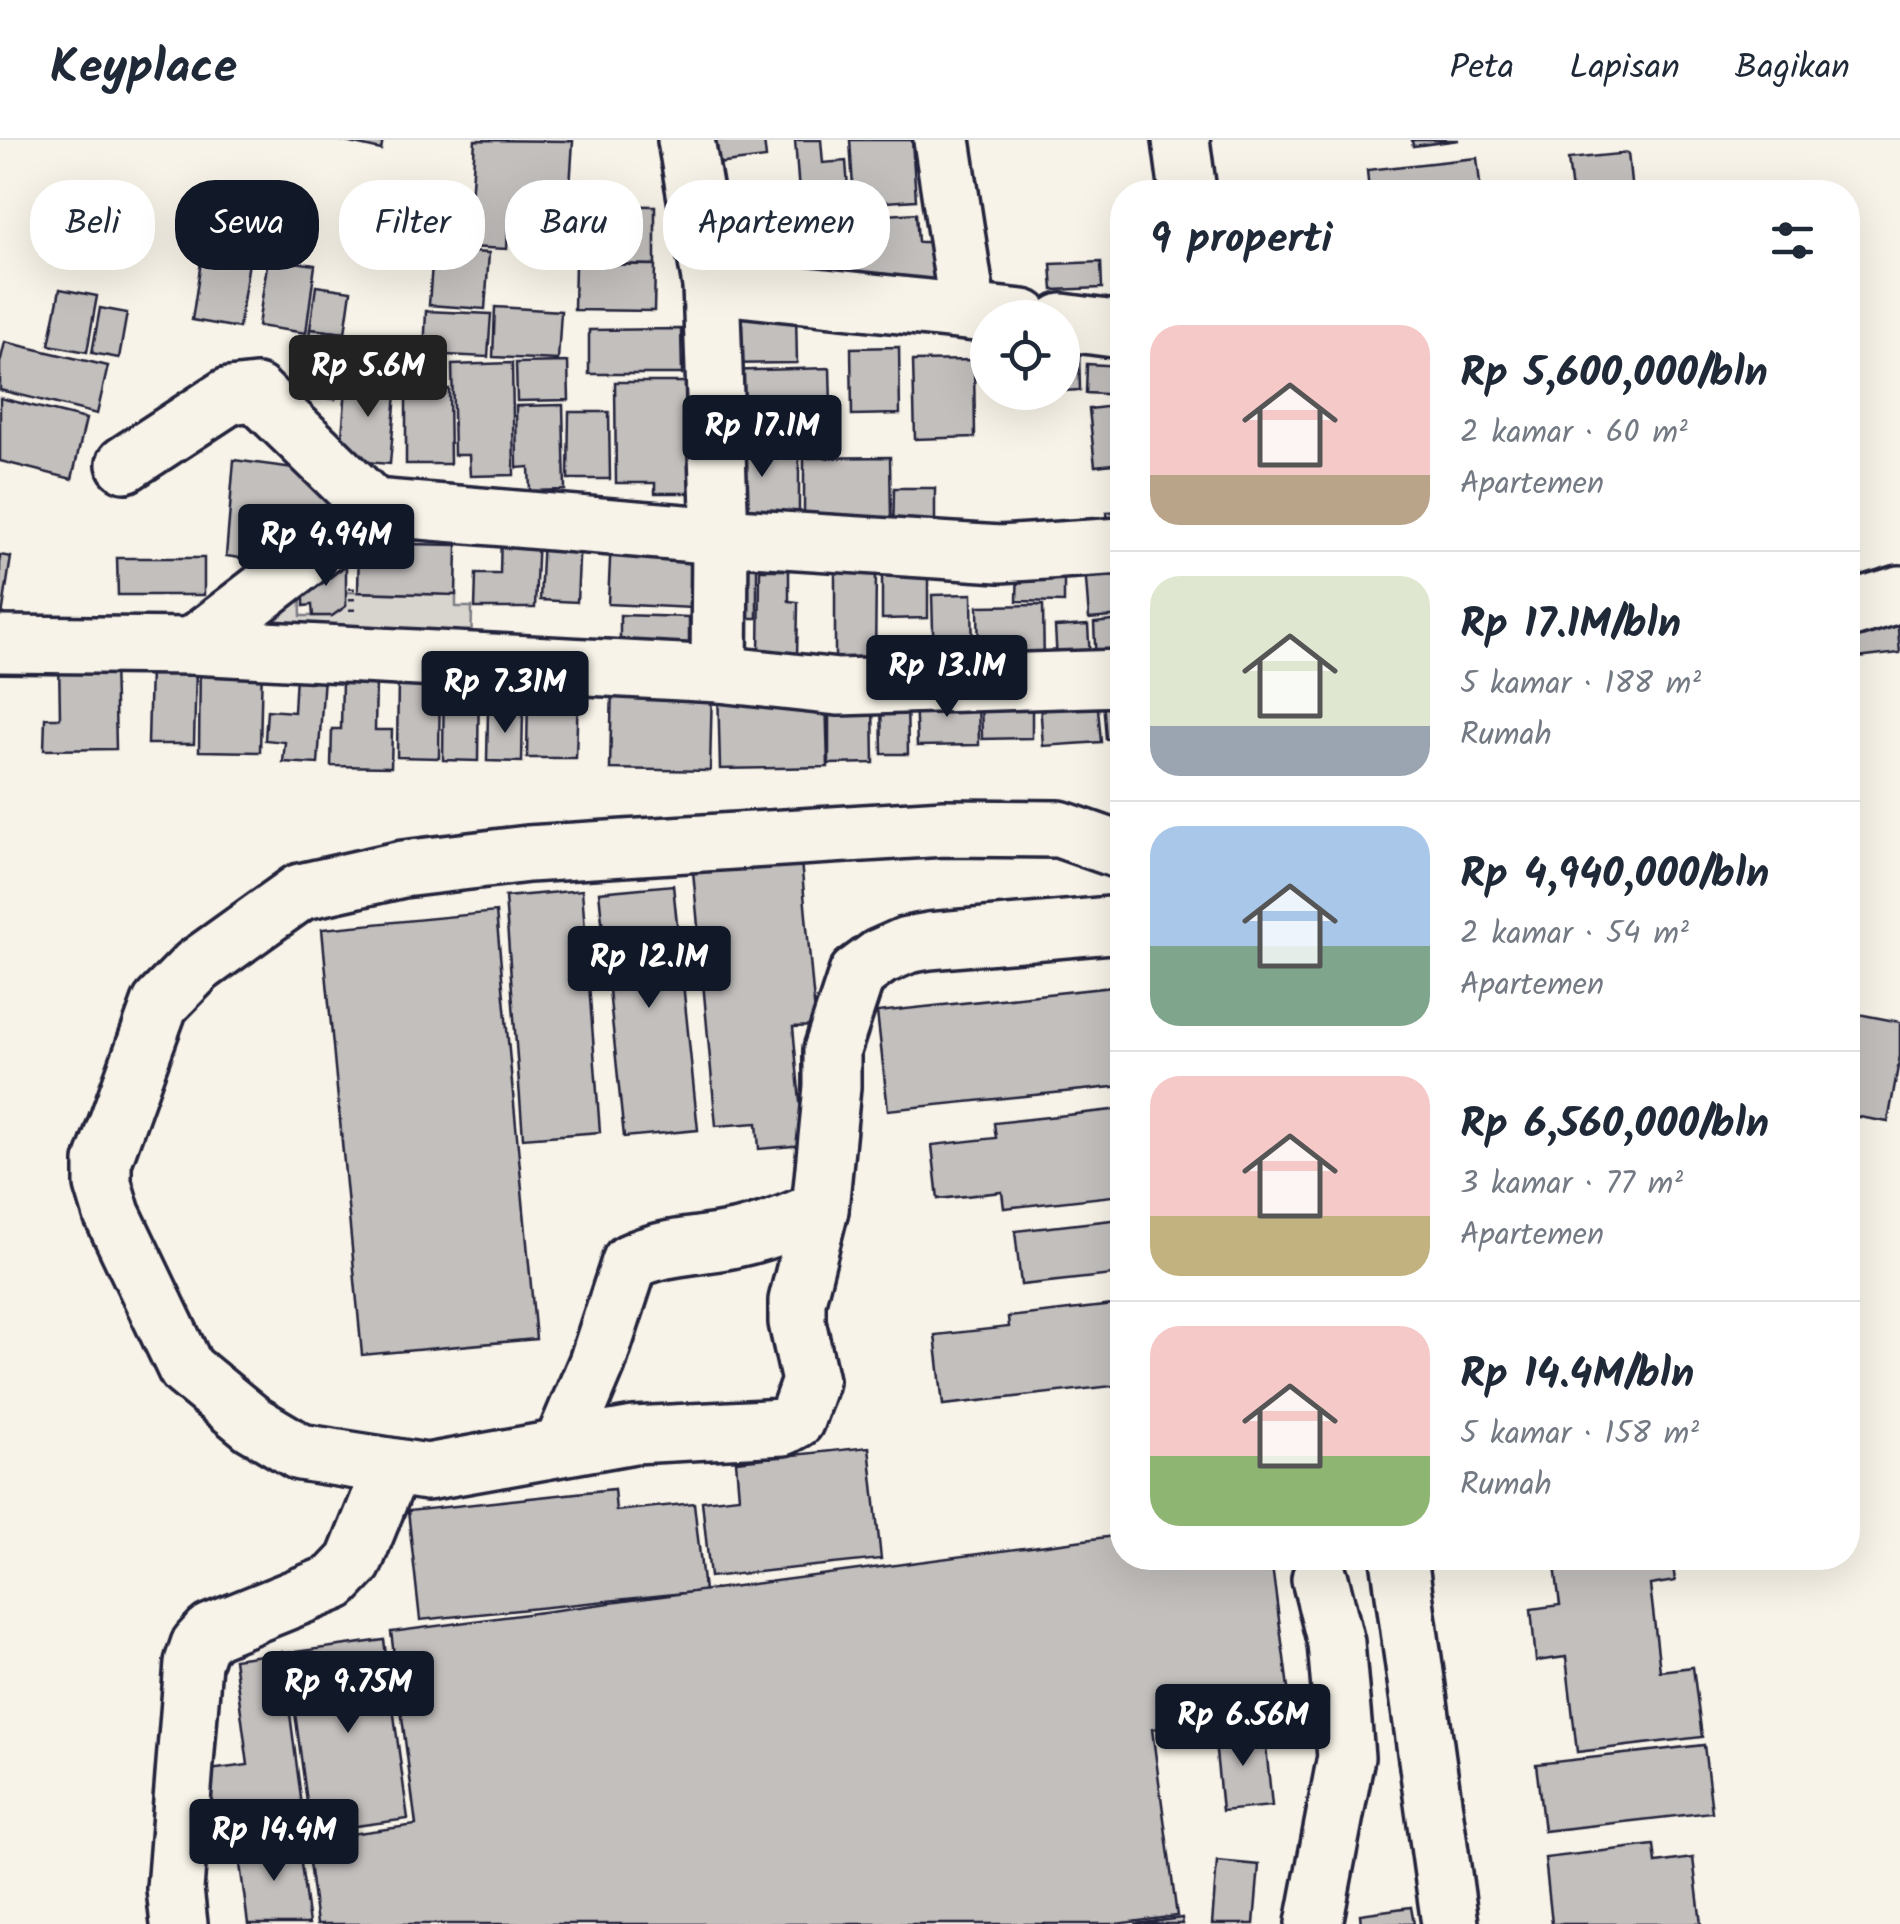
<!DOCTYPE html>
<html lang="id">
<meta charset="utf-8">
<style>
:root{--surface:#fff;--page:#f2f2f3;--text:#1f2937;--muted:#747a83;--line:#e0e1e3;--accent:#111827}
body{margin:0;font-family:Kalam,sans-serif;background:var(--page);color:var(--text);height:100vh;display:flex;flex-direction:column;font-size:38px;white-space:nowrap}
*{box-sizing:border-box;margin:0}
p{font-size:32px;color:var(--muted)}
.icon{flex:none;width:55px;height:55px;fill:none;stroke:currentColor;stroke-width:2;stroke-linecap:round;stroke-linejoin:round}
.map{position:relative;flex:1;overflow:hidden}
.side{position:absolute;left:1110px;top:40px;width:750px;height:1390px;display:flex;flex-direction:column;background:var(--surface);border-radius:40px;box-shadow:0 10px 40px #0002}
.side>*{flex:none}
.hud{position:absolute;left:30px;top:40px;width:930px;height:90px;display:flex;gap:20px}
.tools{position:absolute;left:970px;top:160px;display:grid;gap:20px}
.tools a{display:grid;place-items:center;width:110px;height:110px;border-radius:50%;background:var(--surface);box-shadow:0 10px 40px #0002;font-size:50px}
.price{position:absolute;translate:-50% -85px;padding:0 22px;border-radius:10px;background:var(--accent);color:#fff;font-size:32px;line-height:65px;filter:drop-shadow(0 2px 5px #0008)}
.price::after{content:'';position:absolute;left:50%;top:60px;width:30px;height:22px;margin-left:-15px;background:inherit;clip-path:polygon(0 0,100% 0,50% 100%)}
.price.active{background:#222;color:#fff}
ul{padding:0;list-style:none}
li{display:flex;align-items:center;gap:30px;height:250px;padding:0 40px}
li+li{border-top:2px solid var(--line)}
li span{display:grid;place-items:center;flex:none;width:280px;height:200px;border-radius:30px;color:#555}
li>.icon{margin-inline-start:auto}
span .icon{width:120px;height:120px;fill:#fffc;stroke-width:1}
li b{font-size:42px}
h2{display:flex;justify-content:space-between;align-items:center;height:120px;padding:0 40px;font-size:42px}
.chip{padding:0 35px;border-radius:40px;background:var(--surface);box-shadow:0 10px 40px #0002;font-size:35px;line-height:90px}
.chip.active{background:var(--accent);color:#fff}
header{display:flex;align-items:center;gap:60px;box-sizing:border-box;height:140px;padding:0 50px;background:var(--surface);border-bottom:2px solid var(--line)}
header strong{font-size:48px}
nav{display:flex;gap:55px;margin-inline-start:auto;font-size:35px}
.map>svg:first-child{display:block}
</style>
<header>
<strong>Keyplace</strong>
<nav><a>Peta</a><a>Lapisan</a><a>Bagikan</a></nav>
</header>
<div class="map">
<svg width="1900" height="1784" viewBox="0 0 1900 1784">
<rect width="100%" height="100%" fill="#f7f3e8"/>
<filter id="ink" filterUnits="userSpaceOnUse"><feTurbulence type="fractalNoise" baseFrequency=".01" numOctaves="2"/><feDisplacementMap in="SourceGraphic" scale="20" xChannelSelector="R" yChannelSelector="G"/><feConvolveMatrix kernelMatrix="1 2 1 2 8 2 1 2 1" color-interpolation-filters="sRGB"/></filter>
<g filter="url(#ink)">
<polygon fill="#d8d5cf" stroke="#7d7c85" stroke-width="2.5" points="300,436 301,476 332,476 346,466 346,452 456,455 456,467 472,467 471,516 284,505 252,472"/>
<g fill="#c2bfbd" stroke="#22223b" stroke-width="2.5">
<polygon points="337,0 383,0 381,10"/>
<polygon points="475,0 573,1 567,93 508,89 507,109 468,107"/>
<polygon points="705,0 764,0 766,18 708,25"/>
<polygon points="795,0 821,0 823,23 846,21 849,62 800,66"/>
<polygon points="850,0 912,0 916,60 854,64"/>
<polygon points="1412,0 1459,0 1413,6"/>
<polygon points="1628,13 1632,52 1572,52 1568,19"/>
<polygon points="1477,18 1481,52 1369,52 1367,30"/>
<polygon points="763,59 770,121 728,126 720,64"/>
<polygon points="575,65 655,66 655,125 575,124"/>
<polygon points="916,73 918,102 939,102 942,145 828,153 824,79"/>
<polygon points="433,110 489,113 485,169 429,165"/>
<polygon points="202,115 249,122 239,188 192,180"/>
<polygon points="268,118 315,125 306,193 258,186"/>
<polygon points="1101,122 1102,148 1053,150 1051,124"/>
<polygon points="575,124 655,125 654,171 574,170"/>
<polygon points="316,146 351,151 345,193 310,189"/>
<polygon points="60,149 97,156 87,212 49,205"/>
<polygon points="495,167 561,171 558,220 493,217"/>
<polygon points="100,168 127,173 119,218 92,213"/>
<polygon points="426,171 491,174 488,217 424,214"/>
<polygon points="796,174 797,223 722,224 721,175"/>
<polygon points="310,189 345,193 335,259 300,254"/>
<polygon points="681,189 682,234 589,234 589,190"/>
<polygon points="5,202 108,226 97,274 0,250 0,223"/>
<polygon points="899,207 900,274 852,275 851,208"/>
<polygon points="1062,207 1079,207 1080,250 1062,251"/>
<polygon points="974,220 975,297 915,299 913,221"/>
<polygon points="568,222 569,260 517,261 516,223"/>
<polygon points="512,223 514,335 470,336 469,315 454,315 452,225"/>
<polygon points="1087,224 1122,226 1122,255 1086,253"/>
<polygon points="830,228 832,303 723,306 721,231"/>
<polygon points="347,236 397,241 390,324 340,320"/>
<polygon points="615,242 700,242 700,353 655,353 655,343 616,343"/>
<polygon points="406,249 449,249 450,324 406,324"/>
<polygon points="0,258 86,279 72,339 0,321"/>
<polygon points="563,265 565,350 530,351 529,327 517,328 516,266"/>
<polygon points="1122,265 1122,323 1095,326 1089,269"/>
<polygon points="569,272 609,272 610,339 568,339"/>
<polygon points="799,309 799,371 726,372 725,310"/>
<polygon points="890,317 891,378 804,378 804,318"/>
<polygon points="234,320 324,332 337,342 331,393 280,424 226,416"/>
<polygon points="894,348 935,348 935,401 893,401"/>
<polygon points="1122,371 1122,398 1109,399 1107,372"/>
<polygon points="501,393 538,394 535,468 475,468 476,434 500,434"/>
<polygon points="543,396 580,398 577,462 540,460"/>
<polygon points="611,398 695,402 693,468 608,464"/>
<polygon points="359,403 457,405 456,455 358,452"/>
<polygon points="0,415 11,417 2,476 0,476"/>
<polygon points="727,417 757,417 757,478 726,478"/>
<polygon points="117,418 204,418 204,455 118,455"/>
<polygon points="324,423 346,423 346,466 332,476 313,476 312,465 304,466 304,439"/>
<polygon points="1122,423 1122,476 1089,479 1085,427"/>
<polygon points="1018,424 1064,425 1064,462 1017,461"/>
<polygon points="835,429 876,429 875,525 835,525"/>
<polygon points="882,429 928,429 928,478 882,479"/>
<polygon points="760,430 789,430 789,461 798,462 797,519 759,518"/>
<polygon points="972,454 973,525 934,525 932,455"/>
<polygon points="1043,465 1044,525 979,526 978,466"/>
<polygon points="620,475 689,477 689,518 620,517"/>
<polygon points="1897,477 1900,513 1848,519 1848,482"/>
<polygon points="1122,480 1122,524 1096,526 1094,483"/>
<polygon points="1088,485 1091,536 1058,539 1055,487"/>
<polygon points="200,511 262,522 260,612 199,611"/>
<polygon points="59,519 114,519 116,609 44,610 45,578 60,578"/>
<polygon points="150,528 196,529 194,604 148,604"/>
<polygon points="296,534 324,536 318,624 283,622 285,602 265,600 267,570 294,572"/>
<polygon points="444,535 479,536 478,621 443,620"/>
<polygon points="398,536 440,537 439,618 397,617"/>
<polygon points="342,539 376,539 375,590 392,590 391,627 331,626 332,589 341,589"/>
<polygon points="612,544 712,546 710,631 610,629"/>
<polygon points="718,545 826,554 828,627 720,629"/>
<polygon points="528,550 578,551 576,618 527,618"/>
<polygon points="978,554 979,605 917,606 915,556"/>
<polygon points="1032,556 1032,598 982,599 981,557"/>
<polygon points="907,557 908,614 882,614 881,558"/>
<polygon points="1097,557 1101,602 1043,606 1040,562"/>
<polygon points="1122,559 1122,598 1106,599 1103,560"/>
<polygon points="873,562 874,623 829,624 829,563"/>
<polygon points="488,571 523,571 522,622 487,621"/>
<polygon points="801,721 816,886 793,887 804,1005 759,1009 757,983 716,986 693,731"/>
<polygon points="673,745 698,990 624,997 599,752"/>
<polygon points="582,750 600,992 523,998 505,757"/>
<polygon points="496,772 536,1199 362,1215 322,789"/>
<polygon points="1122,846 1122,946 888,970 877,872"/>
<polygon points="1848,872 1900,882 1900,916 1888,982 1848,975"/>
<polygon points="1122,969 1122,1055 1004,1068 1002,1052 938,1059 932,1005 996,998 994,983"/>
<polygon points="1854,1065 1857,1121 1848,1122 1848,1066"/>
<polygon points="1121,1079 1122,1134 1021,1145 1015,1091"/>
<polygon points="1122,1164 1122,1245 943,1265 935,1195 1009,1187 1008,1177"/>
<polygon points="869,1307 881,1419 710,1437 702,1361 739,1357 736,1321"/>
<polygon points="614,1349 616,1371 694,1363 704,1451 420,1480 408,1371"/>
<polygon points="1122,1395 1122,1418 1271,1418 1291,1571 1152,1589 1177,1776 1116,1784 317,1784 306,1700 416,1685 391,1492"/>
<polygon points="1554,1418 1672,1418 1675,1441 1650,1445 1660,1531 1693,1527 1702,1597 1577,1612 1566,1517 1536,1521 1531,1469 1560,1465"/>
<polygon points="384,1500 408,1679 311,1692 287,1513"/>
<polygon points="282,1512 305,1689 211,1702 201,1631 248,1625 234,1519"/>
<polygon points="1264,1587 1272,1666 1222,1671 1214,1592"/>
<polygon points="1704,1605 1712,1672 1544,1691 1536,1624"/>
<polygon points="298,1701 309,1784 248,1784 238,1709"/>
<polygon points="1654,1705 1656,1723 1693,1718 1701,1784 1552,1784 1545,1718"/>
<polygon points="1217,1721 1259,1725 1254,1784 1212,1784"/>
<polygon points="1411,1767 1414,1784 1361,1784 1360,1774"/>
<polygon points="1182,1778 1183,1784 1135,1784"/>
</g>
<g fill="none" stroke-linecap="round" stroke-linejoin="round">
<g stroke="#22223b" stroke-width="62">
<g id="minor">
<polyline points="686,0 711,145 720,396 719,534"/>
<polyline points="942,0 968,171"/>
<polyline points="711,145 1023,178"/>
<polyline points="1062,182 1122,190"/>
<polyline points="125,324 229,256 256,253 373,367 720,396 1000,414 1122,406"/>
<polyline points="1848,470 1900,454"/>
<polyline points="0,504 192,506 719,534 838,547 1122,538"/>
<polyline points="192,506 373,367"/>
<polyline points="1122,711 1059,689 944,688 528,714 403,729 300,752 197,826 160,864 103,1022 103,1044 112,1074 186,1229 253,1284 300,1312 427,1332 634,1295 783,1287 796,1280 810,1241 797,1182 797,1161 820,1069 832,947 832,910 857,834 880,817 907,805 929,801 1122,784"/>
<path d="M 562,1306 L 597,1223 L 630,1122 C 663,1106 695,1107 730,1100 C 762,1094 792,1082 820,1069"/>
<polyline points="179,1784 175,1749 193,1523 199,1505 211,1492 335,1442 354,1422 392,1328"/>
<polyline points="1314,1784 1346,1617 1336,1503 1320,1439"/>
</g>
</g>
<g stroke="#22223b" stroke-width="62">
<g id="major">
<polyline points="1181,0 1188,52"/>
<polyline points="1399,1418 1450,1784"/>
</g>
</g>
<polyline stroke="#22223b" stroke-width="6" stroke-dasharray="2.5 8" stroke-linecap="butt" points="352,471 352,444"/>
<use href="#minor" stroke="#f7f3e8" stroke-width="55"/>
<use href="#major" stroke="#f7f3e8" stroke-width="55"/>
</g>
</g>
</svg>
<div class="tools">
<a><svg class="icon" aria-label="locate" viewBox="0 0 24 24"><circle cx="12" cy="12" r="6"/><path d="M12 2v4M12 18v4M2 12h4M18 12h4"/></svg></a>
</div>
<b class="price active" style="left:368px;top:280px">Rp 5.6M</b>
<b class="price" style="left:762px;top:340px">Rp 17.1M</b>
<b class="price" style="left:326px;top:449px">Rp 4.94M</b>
<b class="price" style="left:947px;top:580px">Rp 13.1M</b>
<b class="price" style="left:505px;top:596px">Rp 7.31M</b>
<b class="price" style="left:649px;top:871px">Rp 12.1M</b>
<b class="price" style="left:348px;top:1596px">Rp 9.75M</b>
<b class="price" style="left:1243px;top:1629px">Rp 6.56M</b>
<b class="price" style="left:274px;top:1744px">Rp 14.4M</b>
<div class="hud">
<a class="chip">Beli</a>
<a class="chip active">Sewa</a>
<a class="chip">Filter</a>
<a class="chip">Baru</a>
<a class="chip">Apartemen</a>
</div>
<section class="side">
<h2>9 properti<svg class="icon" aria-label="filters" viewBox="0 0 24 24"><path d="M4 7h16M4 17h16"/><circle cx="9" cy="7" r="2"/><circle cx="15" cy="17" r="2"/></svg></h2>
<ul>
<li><span style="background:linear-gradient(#f6c9c9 75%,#b9a48a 0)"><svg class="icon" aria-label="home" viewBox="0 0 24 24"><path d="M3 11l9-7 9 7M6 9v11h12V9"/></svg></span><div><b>Rp 5,600,000/bln</b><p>2 kamar · 60 m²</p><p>Apartemen</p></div></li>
<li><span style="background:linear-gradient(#dfe7d0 75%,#9aa5b1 0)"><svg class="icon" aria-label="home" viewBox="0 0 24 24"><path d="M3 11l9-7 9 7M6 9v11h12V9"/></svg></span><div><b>Rp 17.1M/bln</b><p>5 kamar · 188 m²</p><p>Rumah</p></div></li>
<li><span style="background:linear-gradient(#a9c7e8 60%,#7fa58c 0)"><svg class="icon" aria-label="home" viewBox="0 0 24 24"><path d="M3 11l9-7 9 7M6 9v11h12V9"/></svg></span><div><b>Rp 4,940,000/bln</b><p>2 kamar · 54 m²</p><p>Apartemen</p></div></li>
<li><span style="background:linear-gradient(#f6c9c9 70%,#c2b280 0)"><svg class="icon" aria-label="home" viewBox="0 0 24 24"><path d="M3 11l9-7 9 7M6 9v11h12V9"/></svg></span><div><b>Rp 6,560,000/bln</b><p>3 kamar · 77 m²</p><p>Apartemen</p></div></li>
<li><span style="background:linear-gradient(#f6c9c9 65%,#8fb573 0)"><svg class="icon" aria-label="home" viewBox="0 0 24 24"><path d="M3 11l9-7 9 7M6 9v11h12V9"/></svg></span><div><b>Rp 14.4M/bln</b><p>5 kamar · 158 m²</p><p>Rumah</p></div></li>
</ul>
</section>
</div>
